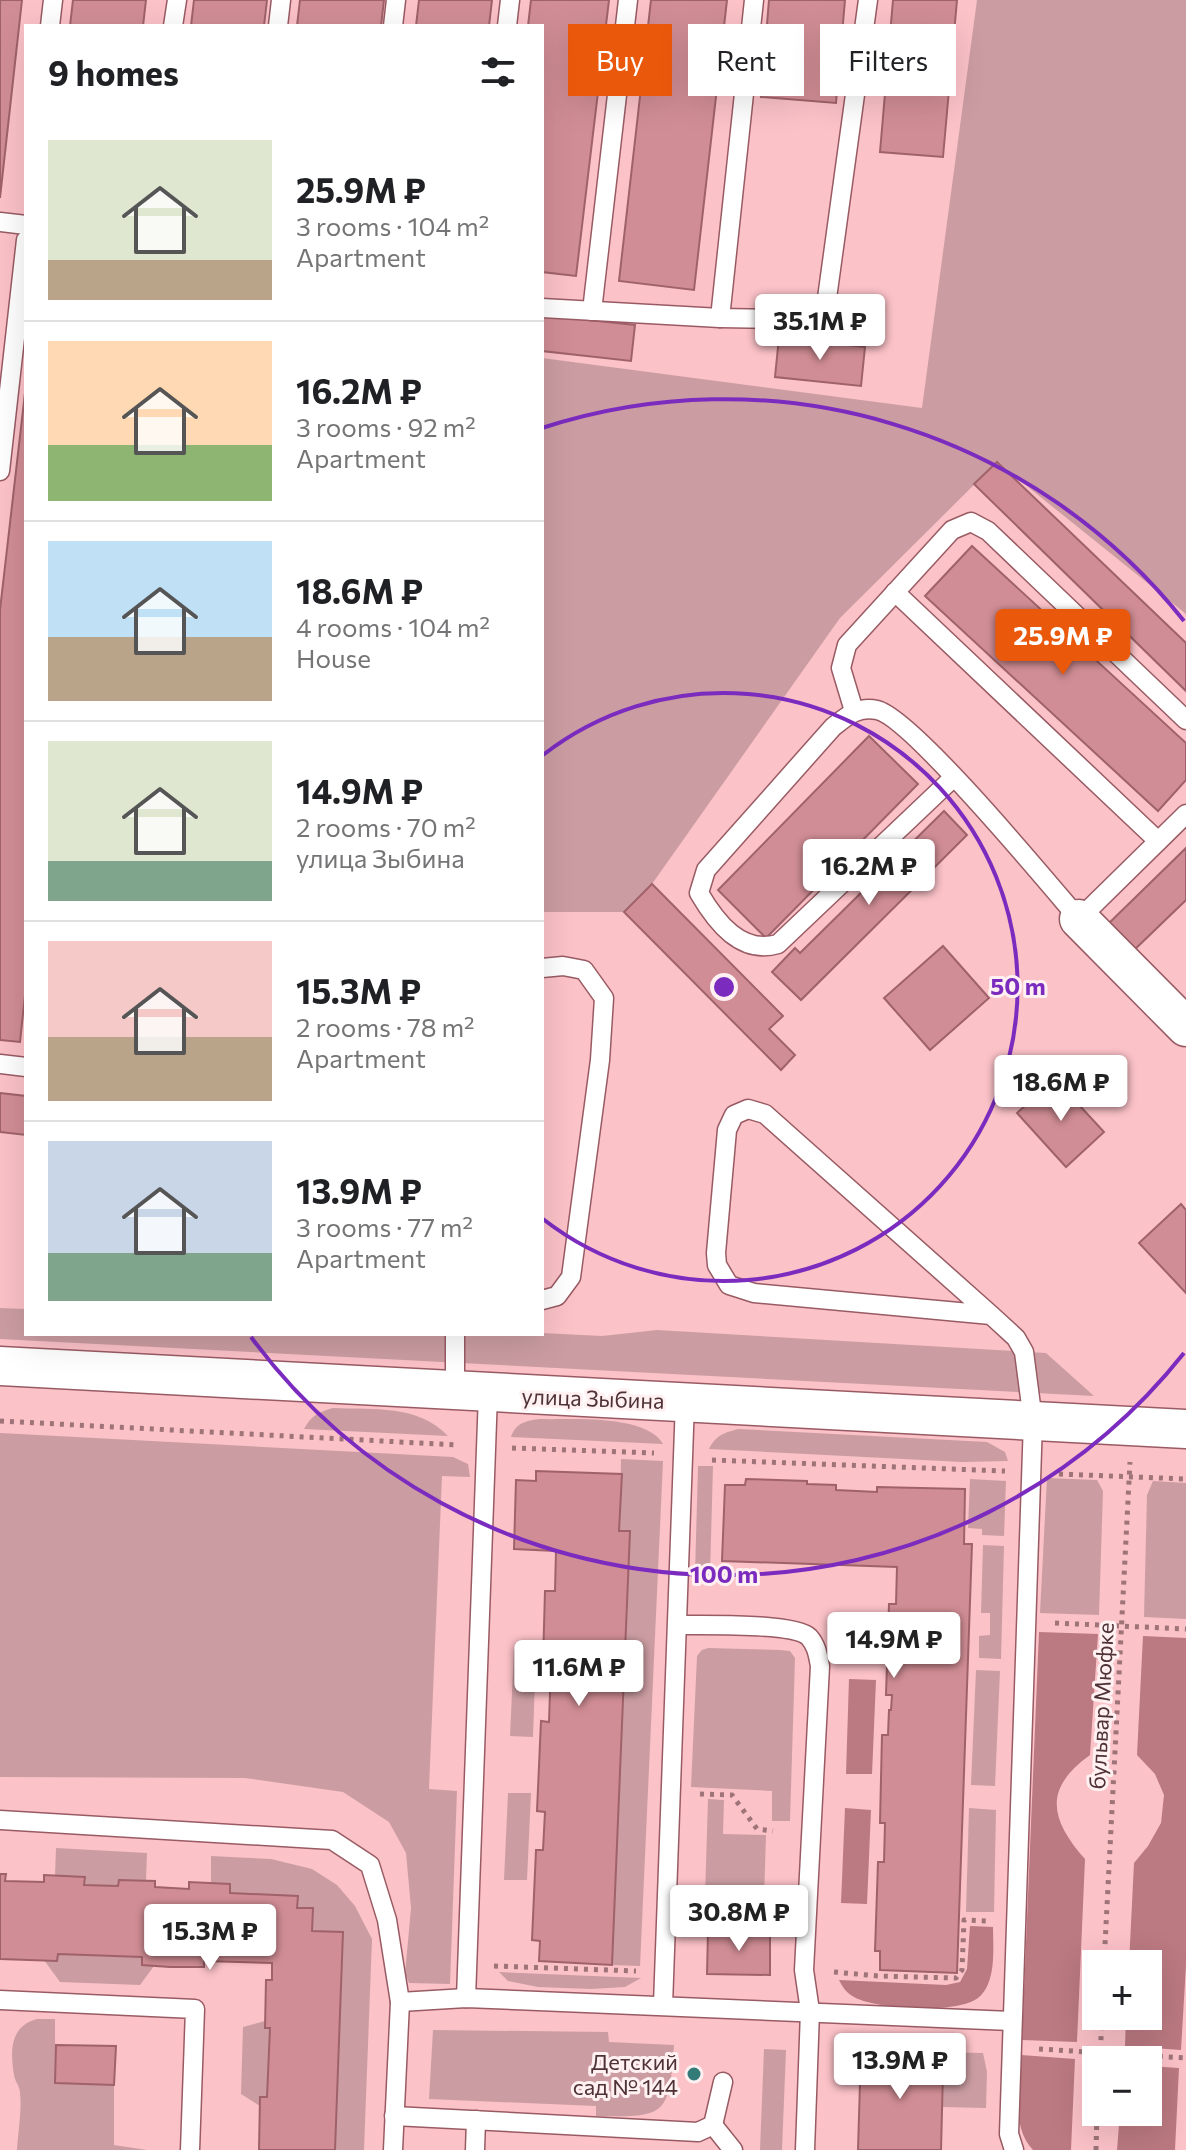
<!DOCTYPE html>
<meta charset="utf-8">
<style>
:root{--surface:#fff;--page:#f2f2f2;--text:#202124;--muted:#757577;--line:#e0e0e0;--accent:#ea580c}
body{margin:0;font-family:Commissioner,sans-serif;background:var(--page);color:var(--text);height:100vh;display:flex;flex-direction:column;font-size:30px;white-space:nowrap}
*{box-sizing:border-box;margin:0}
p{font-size:26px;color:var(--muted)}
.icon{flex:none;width:44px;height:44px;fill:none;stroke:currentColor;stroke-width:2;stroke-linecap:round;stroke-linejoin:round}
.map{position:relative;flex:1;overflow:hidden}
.drawer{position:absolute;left:24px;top:24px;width:520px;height:1312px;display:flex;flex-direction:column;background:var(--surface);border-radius:0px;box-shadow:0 8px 32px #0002}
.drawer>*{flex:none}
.banner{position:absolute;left:568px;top:24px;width:498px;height:72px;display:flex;gap:16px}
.tools{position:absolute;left:1082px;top:1950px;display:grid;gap:16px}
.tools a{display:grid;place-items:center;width:80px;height:80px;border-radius:0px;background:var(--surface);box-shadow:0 8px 32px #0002;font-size:40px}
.price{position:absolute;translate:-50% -68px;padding:0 18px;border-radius:8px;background:#fff;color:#222;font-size:26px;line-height:52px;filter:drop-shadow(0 2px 4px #0008)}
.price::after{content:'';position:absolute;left:50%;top:48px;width:24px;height:18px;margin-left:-12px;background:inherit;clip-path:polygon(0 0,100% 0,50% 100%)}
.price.active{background:var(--accent);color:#fff}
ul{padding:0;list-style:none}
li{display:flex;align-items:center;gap:24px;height:200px;padding:0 24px}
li+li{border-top:2px solid var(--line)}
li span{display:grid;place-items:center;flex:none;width:224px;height:160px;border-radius:0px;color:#555}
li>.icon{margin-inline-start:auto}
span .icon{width:96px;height:96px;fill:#fffc;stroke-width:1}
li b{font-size:34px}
h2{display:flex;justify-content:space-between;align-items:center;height:96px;padding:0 24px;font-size:34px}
.pill{padding:0 28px;border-radius:0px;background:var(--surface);box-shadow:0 8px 32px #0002;font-size:28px;line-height:72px}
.pill.active{background:var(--accent);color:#fff}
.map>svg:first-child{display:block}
</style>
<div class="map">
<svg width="1186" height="2150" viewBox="0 0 1186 2150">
<rect width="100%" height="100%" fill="#fbc2c8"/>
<g fill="#cb9da2">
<polygon points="977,0 1186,0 1186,614 997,462 840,618 652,884 624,912 542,912 542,358 922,408"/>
<polygon points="0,1308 26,1309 26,1334 542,1333 602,1336 657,1330 1046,1353 1094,1396 0,1339"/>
<path d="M 333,1408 C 373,1410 418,1404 448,1436 L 304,1429 C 311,1416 318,1412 333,1408 Z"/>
<path d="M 539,1419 C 571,1420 646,1414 663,1444 L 511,1437 C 516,1423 525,1421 539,1419 Z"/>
<path d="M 738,1429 L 987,1442 L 1005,1452 L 1008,1461 L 962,1462 L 709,1449 C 716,1435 724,1433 738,1429 Z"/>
<polygon points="0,1433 453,1457 468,1464 470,1477 442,1476 429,1789 457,1791 450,1984 409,1983 405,1974 411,1908 406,1853 389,1822 343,1792 245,1778 0,1777"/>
<polygon points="621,1459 663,1461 640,1966 612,1965"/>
<polygon points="698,1466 713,1466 710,1575 695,1574"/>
<polygon points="1047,1478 1097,1480 1103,1491 1099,1615 1040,1613"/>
<polygon points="970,1479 1006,1481 1004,1536 982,1535 982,1529 968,1528"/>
<polygon points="1153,1481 1186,1483 1186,1619 1144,1617 1147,1495"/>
<polygon points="983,1545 1004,1546 1001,1659 979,1658 979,1636 990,1635 990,1613 981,1613"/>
<polygon points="708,1648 780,1650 790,1651 795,1658 790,1821 772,1821 772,1791 691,1787 697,1656 702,1650"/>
<polygon points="514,1649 536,1650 533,1737 510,1736"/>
<polygon points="976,1670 1000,1671 995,1786 971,1785"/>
<polygon points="508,1793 531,1793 527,1880 504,1880"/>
<polygon points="708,1799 724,1800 723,1834 766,1835 764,1899 705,1897"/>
<polygon points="969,1808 996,1810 994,1912 966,1912"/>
<polygon points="56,1848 147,1853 146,1880 119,1880 118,1886 84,1885 84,1877 55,1876"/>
<polygon points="211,1856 271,1859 312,1869 337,1885 355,1906 372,1939 364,2150 335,2150 343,1932 312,1931 313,1909 297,1908 297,1896 230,1893 230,1884 211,1883"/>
<polygon points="58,1954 142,1957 143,1965 154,1966 140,1985 60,1982 44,1960 57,1961"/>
<polygon points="499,1972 641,1978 625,1987 591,1989 538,1987 508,1981"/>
<path d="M 37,2019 L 55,2019 L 55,2083 L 114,2085 L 114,2145 L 147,2150 L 17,2150 C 18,2132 22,2111 20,2093 C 20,2086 15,2082 14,2075 C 10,2051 10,2026 37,2019 Z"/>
<polygon points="265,2021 265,2028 270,2028 267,2097 261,2097 260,2106 241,2094 243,2027"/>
<path d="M 433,2030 L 608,2032 L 609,2042 L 674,2045 C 669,2114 668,2118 596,2116 L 596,2106 L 429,2099 Z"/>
<polygon points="764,2049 786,2050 782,2150 760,2150"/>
<polygon points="937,2052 983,2053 987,2072 986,2108 942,2107 943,2072 936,2070"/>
</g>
<g fill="#bb7981">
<path d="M 1039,1632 L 1098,1634 L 1090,1755 C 1043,1789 1050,1819 1085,1859 L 1077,2042 L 1022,2040 Z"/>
<polygon points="1143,1636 1186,1638 1186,1965 1181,2050 1125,2046 1126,2016 1148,2016 1148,1964 1129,1964 1134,1863 1148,1846 1161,1823 1164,1795 1155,1774 1137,1755"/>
<polygon points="849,1679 876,1680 872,1774 846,1774"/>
<polygon points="845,1808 871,1810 867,1904 841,1903"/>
<path d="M 970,1926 L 993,1927 C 993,1948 997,1983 978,1998 C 957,2014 885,2009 861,2000 C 849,1996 844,1990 839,1980 L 946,1985 L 960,1982 L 967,1969 Z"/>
<path d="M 1021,2055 L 1075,2059 L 1071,2150 L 1033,2150 C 1010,2125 1020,2087 1021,2055 Z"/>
<polygon points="1148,2066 1179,2068 1175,2150 1117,2150 1120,2112 1148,2112"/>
</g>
<g fill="#d18d95" stroke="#a0626a" stroke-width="2">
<polygon points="0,0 22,0 0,198"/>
<polygon points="73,0 146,0 143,26 70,26"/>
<polygon points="194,0 267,0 264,26 191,26"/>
<polygon points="300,0 384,0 381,26 297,26"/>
<polygon points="419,0 492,0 489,26 416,26"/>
<polygon points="531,0 609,0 576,276 542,272 542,26 528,26"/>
<polygon points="651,0 727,0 694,290 619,281"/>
<polygon points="769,0 845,0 836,103 761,97"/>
<polygon points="893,0 957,0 943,157 880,152"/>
<polygon points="542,315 635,325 631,361 542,351"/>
<polygon points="779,337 865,347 861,386 775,377"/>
<polygon points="26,384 26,986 20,1042 0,1040 0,610"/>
<polygon points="997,462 1186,643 1186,691 974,484"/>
<polygon points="972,546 1186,743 1186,780 1158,811 925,596"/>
<polygon points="869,736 918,784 766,938 718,890"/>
<polygon points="944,811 967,835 801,1000 772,972 795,948 800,953"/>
<polygon points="1186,848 1186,900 1131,953 1105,927"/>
<polygon points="652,884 783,1016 769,1029 795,1055 781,1070 624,912"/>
<polygon points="943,946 989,998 930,1050 884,998"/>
<polygon points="1055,1079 1104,1132 1066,1167 1017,1113"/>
<polygon points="0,1093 26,1096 26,1135 0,1132"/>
<polygon points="1181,1204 1186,1210 1186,1293 1139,1243"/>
<polygon points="536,1471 622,1474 619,1531 630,1531 612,1965 539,1961 540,1941 532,1940 536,1850 543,1850 545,1812 537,1811 541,1721 549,1722 551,1663 543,1662 545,1591 555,1591 556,1551 514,1549 516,1480 536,1481"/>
<polygon points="746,1479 807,1481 807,1484 836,1485 836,1490 877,1492 877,1487 965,1489 964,1544 972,1544 957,1973 880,1970 880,1951 875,1951 878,1862 884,1862 885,1823 880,1823 882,1735 888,1735 889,1710 891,1710 892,1695 886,1695 889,1604 896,1604 897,1567 722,1561 725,1485 745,1485"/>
<polygon points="0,1874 6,1874 5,1881 44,1882 44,1875 85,1877 84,1885 118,1886 119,1880 155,1881 155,1887 189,1889 189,1882 230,1884 230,1893 298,1896 297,1908 313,1908 312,1931 343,1932 335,2150 259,2150 260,2097 267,2097 270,2028 265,2028 266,1980 272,1980 272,1963 204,1961 204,1967 170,1967 142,1965 142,1957 58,1954 57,1961 0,1959"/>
<polygon points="708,1931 770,1933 770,1975 707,1974"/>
<polygon points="56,2045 116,2046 114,2085 55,2083"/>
<polygon points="861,2049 937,2052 936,2070 943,2071 941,2150 858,2150"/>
</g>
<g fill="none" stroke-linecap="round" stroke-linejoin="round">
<g stroke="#995b63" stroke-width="21">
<g id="lane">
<polyline points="50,26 53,0"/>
<polyline points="173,26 177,0"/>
<polyline points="278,26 281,0"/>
<polyline points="393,26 396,0"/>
<polyline points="507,26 510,0"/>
<polyline points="0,222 26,225"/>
<polyline points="542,308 720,318 824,320 868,0"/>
<polyline points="592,311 628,0"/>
<polyline points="720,318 754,0"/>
<polyline points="0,471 26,240"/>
<polyline points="895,592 1158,841"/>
<polyline points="854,711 841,668 847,645 952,530 971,522 988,531 1186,720"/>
<path d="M 954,777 L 778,944 C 741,955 716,922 699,893 L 706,870 L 833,727 C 847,716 858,706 877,710 C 911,717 1048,883 1079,919 L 1186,814"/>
<polyline points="542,968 563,966 584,970 604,998 600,1060 571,1277 557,1296 542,1300"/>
<polyline points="0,1064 26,1067"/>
<polyline points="991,1315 754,1293 729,1285 717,1265 716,1253 727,1130 734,1115 748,1109 765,1114 991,1315 1016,1338 1024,1352 1033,1421 1009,2134 1014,2150"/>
<polyline points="455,1392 455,1334"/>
<path d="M 678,1625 C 703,1625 795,1623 809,1637 C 817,1646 818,1656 820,1666 L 804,1970 L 810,2011 L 805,2150"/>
<polyline points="0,1820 332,1840 370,1865 387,1920 400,2002 393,2150"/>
<polyline points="466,1998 488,1394"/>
<polyline points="0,2000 195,2009 190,2150"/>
<polyline points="400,2002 466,1998 1011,2021"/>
<polyline points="663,2005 685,1402"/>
<polyline points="394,2116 698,2132 713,2125 723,2082"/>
<polyline points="713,2125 733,2150"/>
<polyline points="475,2150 476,2120"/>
</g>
</g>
<g stroke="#995b63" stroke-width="41">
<g id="street">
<polyline points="1079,919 1186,1027"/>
<polyline points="0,1366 1186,1429"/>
</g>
</g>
<g stroke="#9e7479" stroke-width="5" stroke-dasharray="4 6" stroke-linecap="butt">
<polyline points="0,1421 458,1445"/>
<polyline points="512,1448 654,1453"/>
<polyline points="712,1460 1005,1471"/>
<polyline points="1059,1474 1186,1479"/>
<polyline points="1055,1623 1186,1629"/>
<polyline points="700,1794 732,1795 757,1829 773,1831"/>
<polyline points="692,1902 778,1906"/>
<polyline points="1104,1964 1130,1462"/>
<polyline points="494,1966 636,1971"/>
<polyline points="834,1972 879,1976 956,1978 962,1970 964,1920 988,1921"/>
<polyline points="1039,2049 1186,2058"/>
<polyline points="1100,2060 1102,2016"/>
<polyline points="1096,2150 1097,2112"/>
</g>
<use href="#lane" stroke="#fff" stroke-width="18"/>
<use href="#street" stroke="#fff" stroke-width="38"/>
</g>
<g fill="none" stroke="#7b2cbf" stroke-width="4">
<path d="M543 755A294 294 0 1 1 543 1219"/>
<path d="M1184 1353A588 588 0 0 1 251 1337M542 428A588 588 0 0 1 1184 621"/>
</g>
<circle fill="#327b78" stroke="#fff0f1" stroke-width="3" cx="694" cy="2074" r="8"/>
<g text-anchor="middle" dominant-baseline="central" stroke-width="6" stroke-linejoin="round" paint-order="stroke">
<g font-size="22" fill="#4e3235" stroke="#fff0f1">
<text transform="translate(593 1398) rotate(2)">улица Зыбина</text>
<text transform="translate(1101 1706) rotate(-87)">бульвар Мюфке</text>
</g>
<g font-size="22" fill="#4e3235" stroke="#fff0f1" text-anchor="end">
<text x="678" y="2061">Детский<tspan x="678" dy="25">сад № 144</tspan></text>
</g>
</g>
<circle cx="724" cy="987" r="12" fill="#7b2cbf" stroke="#fff0f1" stroke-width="4"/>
<g font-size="24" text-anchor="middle" font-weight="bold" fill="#7b2cbf" stroke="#fff0f1" stroke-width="6" stroke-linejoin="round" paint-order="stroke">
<text x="1018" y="995">50 m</text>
<text x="724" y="1583">100 m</text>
</g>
</svg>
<div class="tools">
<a>+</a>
<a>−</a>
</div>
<b class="price" style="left:820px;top:362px">35.1M ₽</b>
<b class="price active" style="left:1063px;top:677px">25.9M ₽</b>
<b class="price" style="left:869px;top:907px">16.2M ₽</b>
<b class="price" style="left:1061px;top:1123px">18.6M ₽</b>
<b class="price" style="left:894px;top:1680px">14.9M ₽</b>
<b class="price" style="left:579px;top:1708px">11.6M ₽</b>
<b class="price" style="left:739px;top:1953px">30.8M ₽</b>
<b class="price" style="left:210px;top:1972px">15.3M ₽</b>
<b class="price" style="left:900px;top:2101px">13.9M ₽</b>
<div class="banner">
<a class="pill active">Buy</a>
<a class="pill">Rent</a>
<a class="pill">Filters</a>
</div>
<section class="drawer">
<h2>9 homes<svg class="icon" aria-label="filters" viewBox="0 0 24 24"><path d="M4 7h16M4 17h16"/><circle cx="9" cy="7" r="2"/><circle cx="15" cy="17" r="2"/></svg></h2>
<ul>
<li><span style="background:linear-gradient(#dfe7d0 75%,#b9a48a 0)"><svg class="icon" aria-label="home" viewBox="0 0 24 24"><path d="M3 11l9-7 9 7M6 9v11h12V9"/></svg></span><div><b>25.9M ₽</b><p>3 rooms · 104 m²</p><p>Apartment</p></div></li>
<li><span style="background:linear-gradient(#ffd9b3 65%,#8fb573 0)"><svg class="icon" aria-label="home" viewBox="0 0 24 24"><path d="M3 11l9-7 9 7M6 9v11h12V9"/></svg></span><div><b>16.2M ₽</b><p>3 rooms · 92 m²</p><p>Apartment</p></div></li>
<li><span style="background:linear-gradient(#bfe0f5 60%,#b9a48a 0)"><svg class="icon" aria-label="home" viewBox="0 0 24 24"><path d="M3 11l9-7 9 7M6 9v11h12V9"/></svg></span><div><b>18.6M ₽</b><p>4 rooms · 104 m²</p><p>House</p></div></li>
<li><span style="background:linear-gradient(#dfe7d0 75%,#7fa58c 0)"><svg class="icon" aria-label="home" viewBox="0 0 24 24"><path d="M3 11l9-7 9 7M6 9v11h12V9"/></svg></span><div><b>14.9M ₽</b><p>2 rooms · 70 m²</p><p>улица Зыбина</p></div></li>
<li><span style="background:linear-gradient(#f6c9c9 60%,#b9a48a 0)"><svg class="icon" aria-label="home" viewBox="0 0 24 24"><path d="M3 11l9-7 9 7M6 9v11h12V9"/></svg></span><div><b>15.3M ₽</b><p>2 rooms · 78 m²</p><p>Apartment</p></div></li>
<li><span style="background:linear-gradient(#c9d6e8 70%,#7fa58c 0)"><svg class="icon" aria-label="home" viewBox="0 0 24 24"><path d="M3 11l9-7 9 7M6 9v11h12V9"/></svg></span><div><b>13.9M ₽</b><p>3 rooms · 77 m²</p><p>Apartment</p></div></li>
</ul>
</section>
</div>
